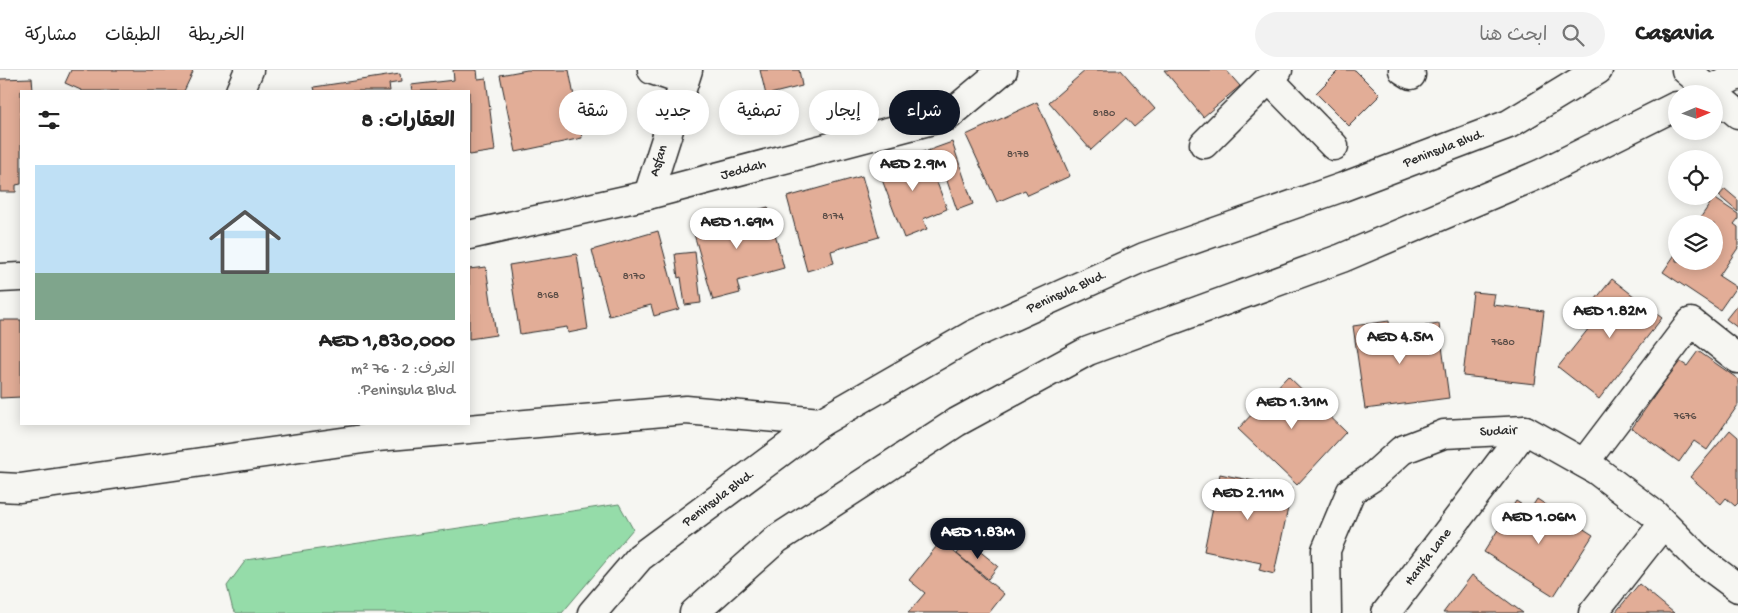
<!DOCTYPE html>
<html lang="ar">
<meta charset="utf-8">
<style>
:root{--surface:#fff;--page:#f2f2f2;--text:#222;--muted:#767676;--line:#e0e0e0;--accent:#111827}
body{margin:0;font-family:"Gochi Hand","Playpen Sans Arabic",sans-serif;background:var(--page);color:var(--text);direction:rtl;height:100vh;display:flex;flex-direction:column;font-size:19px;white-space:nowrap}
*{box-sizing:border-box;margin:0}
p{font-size:16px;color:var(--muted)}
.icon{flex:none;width:28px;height:28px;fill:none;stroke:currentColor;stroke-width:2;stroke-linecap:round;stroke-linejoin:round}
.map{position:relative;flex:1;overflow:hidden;direction:ltr}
.details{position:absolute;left:20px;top:20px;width:450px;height:335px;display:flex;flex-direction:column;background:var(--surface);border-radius:0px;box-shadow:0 2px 12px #0003;direction:rtl}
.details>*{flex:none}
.top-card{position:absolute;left:485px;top:20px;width:475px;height:45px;direction:rtl;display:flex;gap:10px}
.needle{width:32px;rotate:88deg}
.controls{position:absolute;left:1668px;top:15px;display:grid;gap:10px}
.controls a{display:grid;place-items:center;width:55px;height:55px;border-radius:50%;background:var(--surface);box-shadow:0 2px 12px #0003;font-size:25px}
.price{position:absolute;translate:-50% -42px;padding:0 11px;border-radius:18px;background:#fff;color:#222;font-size:16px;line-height:32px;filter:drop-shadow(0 1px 2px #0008)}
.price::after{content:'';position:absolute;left:50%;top:30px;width:15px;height:11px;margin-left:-8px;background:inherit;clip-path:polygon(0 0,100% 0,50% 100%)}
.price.current{background:var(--accent);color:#fff}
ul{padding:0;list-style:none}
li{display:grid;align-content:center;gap:10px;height:265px;padding:0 15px}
li span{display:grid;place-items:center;height:155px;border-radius:0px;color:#555}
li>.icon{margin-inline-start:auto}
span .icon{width:90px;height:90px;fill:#fffc;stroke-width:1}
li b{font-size:21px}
h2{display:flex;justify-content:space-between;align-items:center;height:60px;padding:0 15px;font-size:21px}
.tag{padding:0 18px;border-radius:22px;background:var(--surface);box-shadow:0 2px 12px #0003;font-size:18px;line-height:45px}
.tag.current{background:var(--accent);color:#fff}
header{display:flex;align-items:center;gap:30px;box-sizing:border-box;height:70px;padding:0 25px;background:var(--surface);border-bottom:1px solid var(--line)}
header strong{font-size:24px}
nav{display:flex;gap:28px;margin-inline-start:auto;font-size:18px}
.search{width:350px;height:45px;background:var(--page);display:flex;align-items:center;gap:12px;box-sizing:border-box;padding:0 18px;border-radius:28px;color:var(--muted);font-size:19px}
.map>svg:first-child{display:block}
</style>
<header>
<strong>Casavia</strong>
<div class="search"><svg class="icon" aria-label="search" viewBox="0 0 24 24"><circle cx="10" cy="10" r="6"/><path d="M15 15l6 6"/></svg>ابحث هنا</div>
<nav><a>الخريطة</a><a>الطبقات</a><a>مشاركة</a></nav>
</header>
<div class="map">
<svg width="1738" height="543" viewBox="0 0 1738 543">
<rect width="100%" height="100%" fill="#f6f6f2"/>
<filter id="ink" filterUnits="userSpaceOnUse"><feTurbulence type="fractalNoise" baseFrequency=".02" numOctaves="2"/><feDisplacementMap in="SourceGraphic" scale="10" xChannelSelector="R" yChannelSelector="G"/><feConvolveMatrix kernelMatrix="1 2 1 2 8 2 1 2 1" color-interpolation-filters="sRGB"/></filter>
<g filter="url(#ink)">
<polygon fill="#95dca9" stroke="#60846a" points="619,434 633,459 562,543 237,543 233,540 227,516 246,490"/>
<g fill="#e2ad97" stroke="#2b2b2b">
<polygon points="71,0 190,0 193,2 184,21 83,21 65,13"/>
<polygon points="453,0 477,0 478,9 486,8 495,81 469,85 469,21 412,21 411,15 454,10"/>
<polygon points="527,0 569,0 582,68 516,82 500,5"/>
<polygon points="760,0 799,0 802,16 766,25"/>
<polygon points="1086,0 1121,0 1155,39 1134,57 1126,48 1091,80 1049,32"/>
<polygon points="1164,0 1226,0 1240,16 1203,47"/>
<polygon points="1339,0 1355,0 1380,25 1349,56 1316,23"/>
<polygon points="400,4 401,12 389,14 390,21 315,21 314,17"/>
<polygon points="32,8 33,21 21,21 21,114 16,115 16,122 0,122 0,9"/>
<polygon points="1037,32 1070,106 1028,125 1025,120 997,132 966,65"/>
<polygon points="952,72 973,134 957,140 946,108 937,111 927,81"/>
<polygon points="925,81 947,139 923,149 927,159 904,168 878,99"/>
<polygon points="862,106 879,167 831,181 834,193 807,201 787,127"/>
<polygon points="1725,119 1738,130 1738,142 1719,126"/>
<polygon points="1714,128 1738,144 1738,149 1734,154 1738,157 1738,178 1719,206 1736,217 1720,240 1663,202 1676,183 1676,191 1714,191 1714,154 1696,154"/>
<polygon points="768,137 784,198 737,211 740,223 713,230 692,157"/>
<polygon points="658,161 679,239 654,246 651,235 609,246 592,180"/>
<polygon points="695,182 701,233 685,235 681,207 678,208 675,184"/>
<polygon points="577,184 588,259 568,263 567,257 520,264 509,195"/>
<polygon points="486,197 496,265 469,269 469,199"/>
<polygon points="1612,209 1662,248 1599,329 1558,297 1601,243 1591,235"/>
<polygon points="1473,222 1495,224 1493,235 1544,241 1535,314 1463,306"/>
<polygon points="1738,234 1738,258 1726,249"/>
<polygon points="0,250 21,250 21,327 0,328"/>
<polygon points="1389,251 1390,261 1439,254 1449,328 1365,339 1353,256"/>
<polygon points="1698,281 1738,309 1738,335 1707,380 1694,371 1679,392 1632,358 1679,291 1687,296"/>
<polygon points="1288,306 1346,362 1297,415 1238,359"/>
<polygon points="1730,360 1738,367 1738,433 1735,436 1726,428 1721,434 1690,407"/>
<polygon points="1220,404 1292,419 1274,504 1259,500 1261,493 1204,481"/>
<polygon points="1537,429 1593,465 1554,526 1484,482 1516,431 1530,440"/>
<polygon points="941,471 1004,524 989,543 908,543 925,523 909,510"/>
<polygon points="967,471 998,496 988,509 957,484"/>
<polygon points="1472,505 1523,543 1443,543"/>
<polygon points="1639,514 1674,543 1615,543"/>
</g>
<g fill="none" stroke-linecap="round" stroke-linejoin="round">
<g stroke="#2b2b2b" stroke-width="31">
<g id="minor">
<polyline points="652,0 684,11"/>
<polyline points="1403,0 1411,5"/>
<polyline points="1269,9 1334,76"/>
<polyline points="240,21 249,0"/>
<polyline points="1204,74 1278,0"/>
<path id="s1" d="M 648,125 L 688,0"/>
<path id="s2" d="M 469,165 L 648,125 L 948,46 L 1003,0"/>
<polyline points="0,208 21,207"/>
<polyline points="1584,393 1691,252 1738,289"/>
<polyline points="0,417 20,418 377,367 686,340 821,352"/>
<path id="s3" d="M 1327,543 L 1326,480 L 1351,421 L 1371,408 L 1402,380 L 1444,364 L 1525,360 L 1596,400 L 1654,444 L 1699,489 L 1738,518"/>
<path id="s4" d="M 1386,543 L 1525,360"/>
<polyline points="1593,543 1663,454"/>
</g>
</g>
<g stroke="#2b2b2b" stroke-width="31">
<g id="major">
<polyline points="1686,0 1738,44"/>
<polyline points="1700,24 1738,5"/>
<path id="s5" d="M 592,543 L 640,487 L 821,352 L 974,264 L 1144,187 L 1343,117 L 1509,54 L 1598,0"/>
<polyline points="694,543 777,469 957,352 1088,281 1342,188 1540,104 1676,36"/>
</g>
</g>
<use href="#minor" stroke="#f6f6f2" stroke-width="28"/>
<use href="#major" stroke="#f6f6f2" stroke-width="28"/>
</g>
</g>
<g text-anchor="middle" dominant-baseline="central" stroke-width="4" stroke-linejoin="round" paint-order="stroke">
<g font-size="11" fill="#594c46">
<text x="1104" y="44">8180</text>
<text x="1018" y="85">8178</text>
<text x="833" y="147">8174</text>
<text x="634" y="207">8170</text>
<text x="548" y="226">8168</text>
<text x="1503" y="273">7680</text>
<text x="1685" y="347">7676</text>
</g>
<g font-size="14" fill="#2b2b2b" stroke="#f6f6f2">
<text stroke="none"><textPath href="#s5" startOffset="982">Peninsula Blvd.</textPath></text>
<text stroke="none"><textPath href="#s1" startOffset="36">Asfan</textPath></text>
<text stroke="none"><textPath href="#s2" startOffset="282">Jeddah</textPath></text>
<text stroke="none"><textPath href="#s5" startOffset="578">Peninsula Blvd.</textPath></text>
<text stroke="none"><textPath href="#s3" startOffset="292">Sudair</textPath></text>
<text stroke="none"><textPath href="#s5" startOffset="172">Peninsula Blvd.</textPath></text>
<text stroke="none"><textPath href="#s4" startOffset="70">Hanifa Lane</textPath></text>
</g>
</g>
</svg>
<div class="controls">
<a><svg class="needle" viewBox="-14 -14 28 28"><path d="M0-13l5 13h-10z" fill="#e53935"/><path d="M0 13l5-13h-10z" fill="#767676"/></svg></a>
<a><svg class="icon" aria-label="locate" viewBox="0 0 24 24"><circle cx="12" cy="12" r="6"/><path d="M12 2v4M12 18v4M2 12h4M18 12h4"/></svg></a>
<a><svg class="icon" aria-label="layers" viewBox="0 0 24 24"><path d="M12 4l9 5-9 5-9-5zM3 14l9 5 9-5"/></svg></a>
</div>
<b class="price" style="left:913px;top:122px">AED 2.9M</b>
<b class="price" style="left:737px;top:180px">AED 1.69M</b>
<b class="price" style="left:1610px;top:269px">AED 1.82M</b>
<b class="price" style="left:1400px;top:295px">AED 4.5M</b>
<b class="price" style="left:1292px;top:360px">AED 1.31M</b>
<b class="price" style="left:1248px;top:451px">AED 2.11M</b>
<b class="price" style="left:1539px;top:475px">AED 1.06M</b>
<b class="price current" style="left:978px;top:490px">AED 1.83M</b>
<div class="top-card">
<a class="tag current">شراء</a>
<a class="tag">إيجار</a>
<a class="tag">تصفية</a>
<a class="tag">جديد</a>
<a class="tag">شقة</a>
</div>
<section class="details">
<h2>العقارات: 8<svg class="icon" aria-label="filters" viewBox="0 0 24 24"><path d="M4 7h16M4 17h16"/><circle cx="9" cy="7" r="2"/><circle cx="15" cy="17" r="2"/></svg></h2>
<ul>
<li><span style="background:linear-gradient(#bfe0f5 70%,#7fa58c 0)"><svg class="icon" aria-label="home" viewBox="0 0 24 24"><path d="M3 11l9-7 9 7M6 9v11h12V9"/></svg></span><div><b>AED 1,830,000</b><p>الغرف: 2 · 76 m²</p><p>Peninsula Blvd.</p></div></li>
</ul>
</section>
</div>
